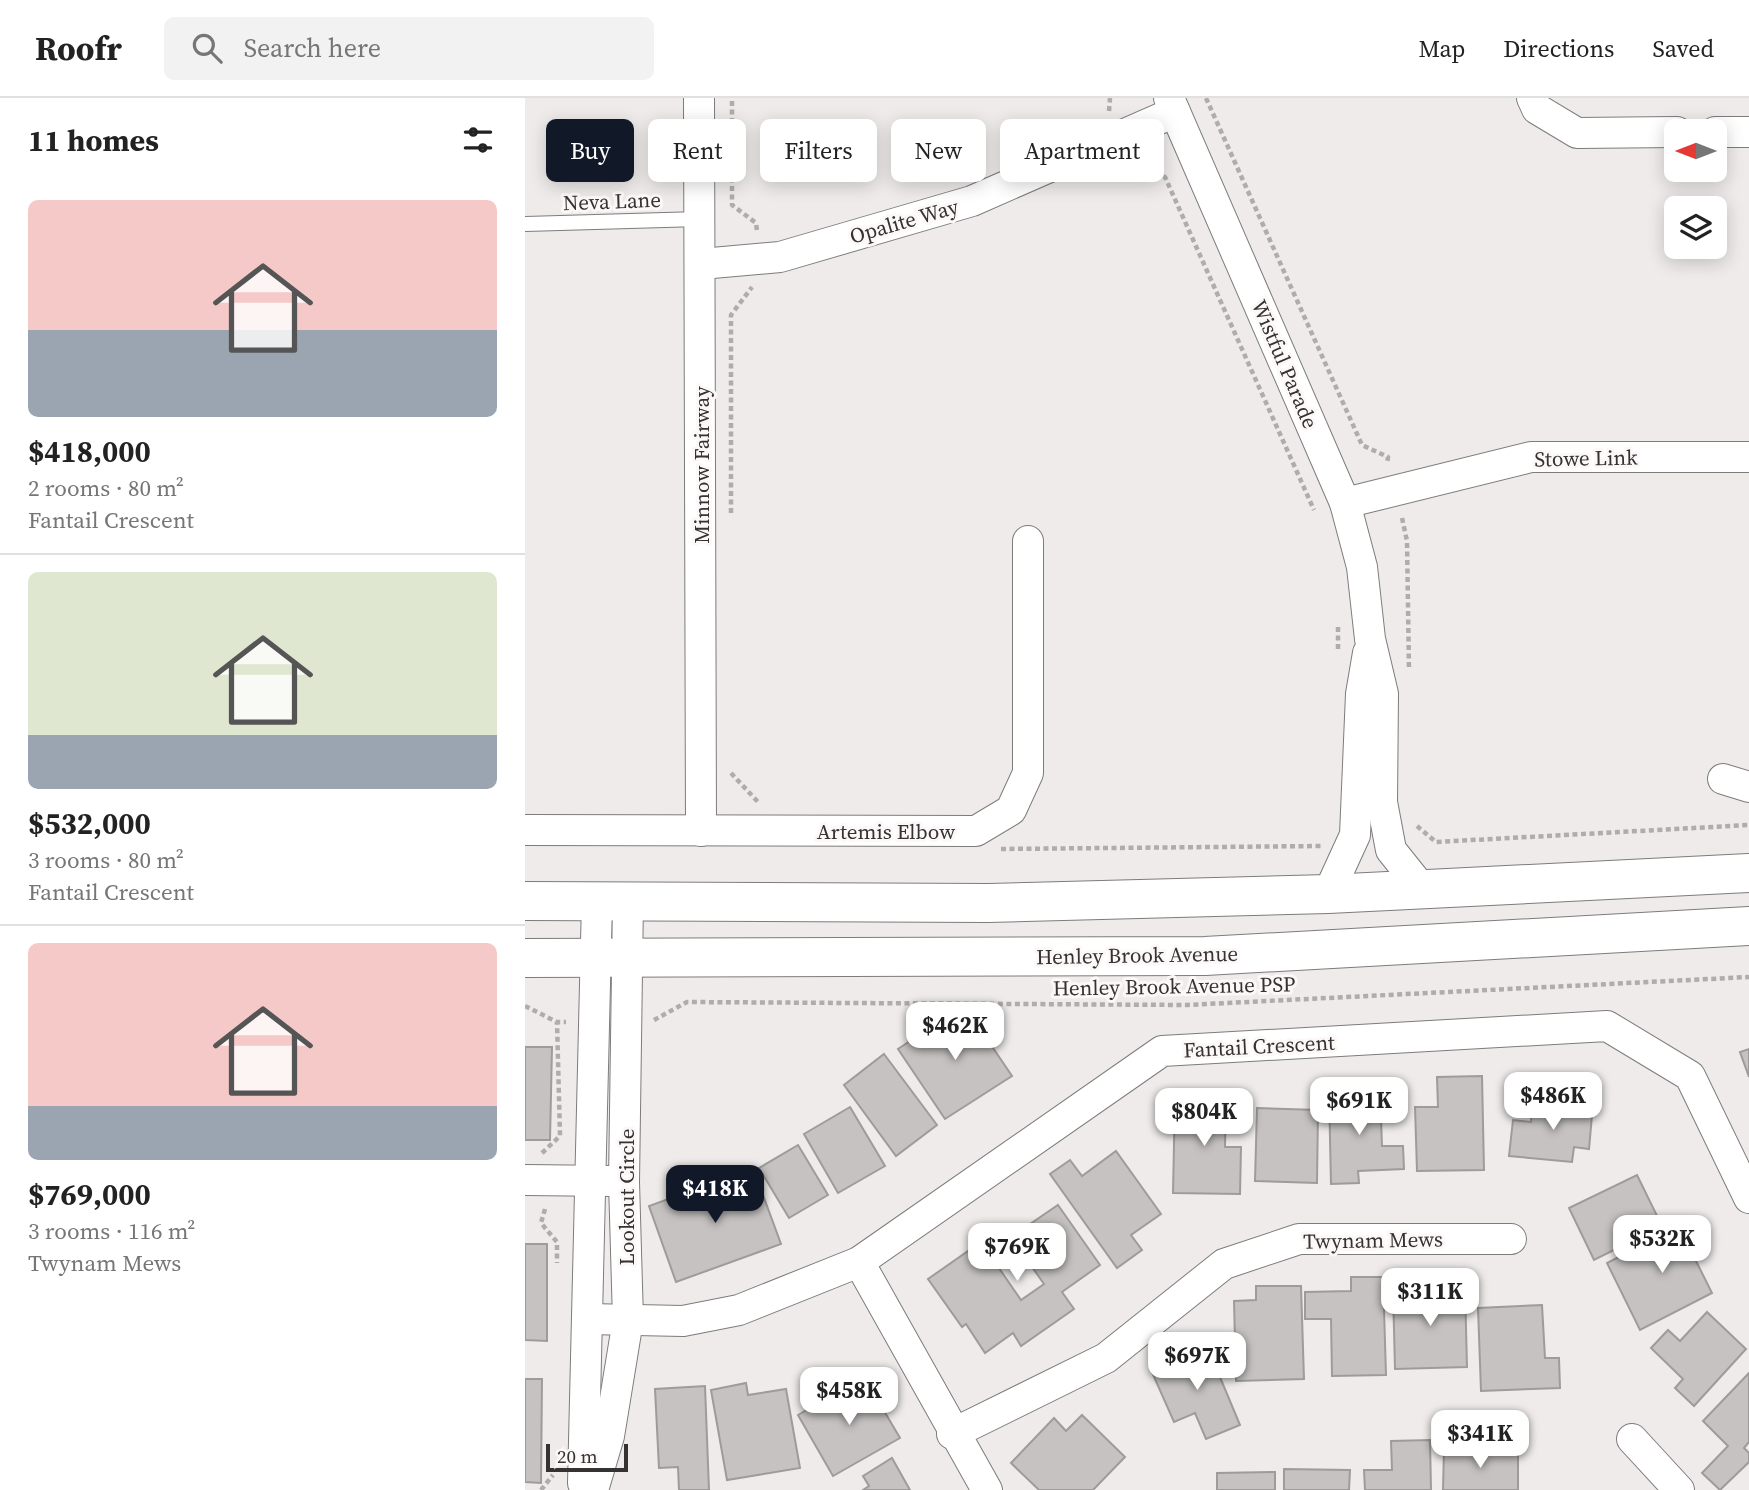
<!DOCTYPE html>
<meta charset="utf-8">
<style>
:root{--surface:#fff;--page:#f2f2f2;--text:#222;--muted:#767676;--line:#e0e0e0;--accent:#111827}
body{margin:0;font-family:"Source Serif 4",serif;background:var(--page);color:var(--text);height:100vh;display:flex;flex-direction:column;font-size:26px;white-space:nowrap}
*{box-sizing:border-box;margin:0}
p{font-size:23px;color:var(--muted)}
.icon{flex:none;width:38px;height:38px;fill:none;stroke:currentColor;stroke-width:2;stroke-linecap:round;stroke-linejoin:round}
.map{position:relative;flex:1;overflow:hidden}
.panel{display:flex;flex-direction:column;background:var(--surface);width:525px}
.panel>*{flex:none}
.guide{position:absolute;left:21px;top:21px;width:665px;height:63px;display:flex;gap:14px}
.needle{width:46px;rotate:270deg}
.buttons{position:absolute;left:1139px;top:21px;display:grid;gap:14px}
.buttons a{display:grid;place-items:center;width:63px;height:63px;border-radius:10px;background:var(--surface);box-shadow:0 4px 18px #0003;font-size:35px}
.scale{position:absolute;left:21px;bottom:18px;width:82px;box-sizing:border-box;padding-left:7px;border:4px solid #343232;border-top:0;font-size:19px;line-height:24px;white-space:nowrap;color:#343232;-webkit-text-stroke:5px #fcf8f8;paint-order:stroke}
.price{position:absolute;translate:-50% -60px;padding:0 16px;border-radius:14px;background:#fff;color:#222;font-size:23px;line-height:46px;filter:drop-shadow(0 2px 4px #0008)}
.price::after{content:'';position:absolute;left:50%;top:42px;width:21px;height:16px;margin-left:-10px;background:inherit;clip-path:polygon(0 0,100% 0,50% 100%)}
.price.selected{background:var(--accent);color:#fff}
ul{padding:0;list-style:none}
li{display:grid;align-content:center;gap:14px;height:371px;padding:0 28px}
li+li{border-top:2px solid var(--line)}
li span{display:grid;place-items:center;height:217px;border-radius:10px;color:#555}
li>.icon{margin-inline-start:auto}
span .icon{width:126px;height:126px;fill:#fffc;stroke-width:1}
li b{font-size:30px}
h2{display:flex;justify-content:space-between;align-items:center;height:84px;padding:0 28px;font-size:30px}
.pill{padding:0 24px;border-radius:10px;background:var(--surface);box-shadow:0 4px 18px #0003;font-size:24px;line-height:63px}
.pill.selected{background:var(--accent);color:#fff}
header{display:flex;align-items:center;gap:42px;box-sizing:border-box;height:98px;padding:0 35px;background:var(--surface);border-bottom:2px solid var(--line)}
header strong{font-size:33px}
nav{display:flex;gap:38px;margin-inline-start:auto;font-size:24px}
.search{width:490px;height:63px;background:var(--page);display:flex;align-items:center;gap:18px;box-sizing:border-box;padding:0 24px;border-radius:10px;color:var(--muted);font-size:26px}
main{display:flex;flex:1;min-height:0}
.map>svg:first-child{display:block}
</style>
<header>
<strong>Roofr</strong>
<div class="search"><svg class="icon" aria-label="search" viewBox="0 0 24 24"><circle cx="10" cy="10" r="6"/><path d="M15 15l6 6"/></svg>Search here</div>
<nav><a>Map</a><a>Directions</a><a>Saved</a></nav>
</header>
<main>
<section class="panel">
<h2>11 homes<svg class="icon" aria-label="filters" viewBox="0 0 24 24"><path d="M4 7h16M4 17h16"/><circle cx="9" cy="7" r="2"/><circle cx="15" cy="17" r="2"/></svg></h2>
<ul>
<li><span style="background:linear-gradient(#f6c9c9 60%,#9aa5b1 0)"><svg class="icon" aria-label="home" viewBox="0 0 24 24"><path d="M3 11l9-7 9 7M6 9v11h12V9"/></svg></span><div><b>$418,000</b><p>2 rooms · 80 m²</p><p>Fantail Crescent</p></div></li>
<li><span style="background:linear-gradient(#dfe7d0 75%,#9aa5b1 0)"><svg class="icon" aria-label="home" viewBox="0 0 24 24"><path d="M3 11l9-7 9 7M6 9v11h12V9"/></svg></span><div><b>$532,000</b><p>3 rooms · 80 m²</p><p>Fantail Crescent</p></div></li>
<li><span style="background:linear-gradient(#f6c9c9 75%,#9aa5b1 0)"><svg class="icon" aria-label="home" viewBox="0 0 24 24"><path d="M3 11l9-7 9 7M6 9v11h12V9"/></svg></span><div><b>$769,000</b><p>3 rooms · 116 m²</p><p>Twynam Mews</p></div></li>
</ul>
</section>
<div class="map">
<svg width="1224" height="1392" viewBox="0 0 1224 1392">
<rect width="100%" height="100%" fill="#efebeb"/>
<g fill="#c6c2c2" stroke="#9f9b9b" stroke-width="2">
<polygon points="439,907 487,978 420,1021 373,951"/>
<polygon points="0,949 27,949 25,1042 0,1042"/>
<polygon points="1224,951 1224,979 1215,954"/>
<polygon points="359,956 412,1027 371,1058 319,987"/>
<polygon points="957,978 959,1072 892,1073 890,1009 913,1009 912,979"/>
<polygon points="855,993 857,1048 878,1048 879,1071 833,1073 834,1085 806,1086 804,995"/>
<polygon points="650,998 701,999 700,1049 716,1049 715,1096 648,1095"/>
<polygon points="1031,1003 1068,1006 1064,1051 1049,1049 1047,1064 984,1058 988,1022 1006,1024 1007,1006 1031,1008"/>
<polygon points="325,1009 360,1068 313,1095 279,1036"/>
<polygon points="732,1010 793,1012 792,1085 730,1083"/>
<polygon points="273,1047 303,1097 264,1120 234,1070"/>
<polygon points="591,1053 636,1116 606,1137 617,1152 592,1170 525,1076 545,1062 557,1078"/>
<polygon points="228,1070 256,1146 151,1184 124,1108"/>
<polygon points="1112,1077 1137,1128 1069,1162 1044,1110"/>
<polygon points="533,1107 575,1167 537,1194 549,1211 496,1248 488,1235 460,1255 441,1226 437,1229 403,1181 456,1144 496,1202 519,1186 486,1139"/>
<polygon points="1170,1120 1182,1142 1165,1151 1187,1195 1115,1232 1082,1165"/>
<polygon points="0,1146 22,1146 22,1243 0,1242"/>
<polygon points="826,1179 858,1179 861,1277 807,1278 806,1221 780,1221 780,1194 826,1193"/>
<polygon points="731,1188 776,1188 779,1281 711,1283 709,1203 731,1202"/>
<polygon points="940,1190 942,1269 870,1271 868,1192"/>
<polygon points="1017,1207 1020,1260 1034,1260 1035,1290 956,1293 953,1210"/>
<polygon points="1182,1214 1221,1251 1169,1308 1150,1290 1158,1281 1126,1250 1143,1232 1155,1243"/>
<polygon points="682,1248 715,1327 681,1341 670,1315 649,1324 626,1272"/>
<polygon points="1224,1275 1224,1344 1219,1350 1224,1355 1224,1364 1195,1392 1177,1375 1203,1348 1178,1323"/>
<polygon points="339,1279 375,1340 308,1378 273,1317"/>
<polygon points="0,1281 17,1281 16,1385 0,1384"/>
<polygon points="221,1285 223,1297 261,1291 275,1370 202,1382 186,1292"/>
<polygon points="180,1288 184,1392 154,1392 153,1369 134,1370 130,1291"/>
<polygon points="557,1317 600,1359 568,1392 514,1392 486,1365 529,1320 541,1333"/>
<polygon points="905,1342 906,1392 840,1392 839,1372 867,1372 866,1343"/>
<polygon points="919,1351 993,1353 993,1392 918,1392"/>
<polygon points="367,1360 385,1392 338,1392 344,1388 338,1378"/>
<polygon points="759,1371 825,1372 824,1392 759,1392"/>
<polygon points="750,1374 750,1392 692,1392 692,1375"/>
</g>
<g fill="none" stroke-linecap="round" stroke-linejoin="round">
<g stroke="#7e7b7b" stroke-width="16">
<polyline id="service" points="0,126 175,121"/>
</g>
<g stroke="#7e7b7b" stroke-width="32">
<g id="minor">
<polyline points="174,0 176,733"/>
<polyline points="644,0 820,405 837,469 845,541 858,596 857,704 866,752 898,792"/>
<polyline points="1007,0 1012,11 1052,35 1152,34"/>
<polyline points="1190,34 1224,34"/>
<polyline points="176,166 255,159 447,103 650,14"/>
<polyline points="820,405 1006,359 1224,359"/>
<polyline points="1198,681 1224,689"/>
<polyline points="0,732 451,733 486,712 503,675 503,443"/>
<polyline points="803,796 830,737 836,596 843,555"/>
<polyline points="0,1082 87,1083"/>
<polyline points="334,1164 462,1392"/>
<polyline points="63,1221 158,1223 214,1212 334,1164 637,953 1082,928 1165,978 1224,1100"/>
<polyline points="427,1336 581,1260 699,1166 774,1141 986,1141"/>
<polyline points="1107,1341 1154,1392"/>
<polyline points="58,1385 72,803"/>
<polyline points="68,1392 84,1338 103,1222 99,1084 103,802"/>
</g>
</g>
<g stroke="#7e7b7b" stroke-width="40">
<g id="secondary">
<polyline points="0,803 463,805 803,796 1224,775"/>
<polyline points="0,860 680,858 1224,828"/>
</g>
</g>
<g stroke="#b0acac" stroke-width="4.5" stroke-dasharray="5 3.5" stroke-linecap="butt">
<polyline points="681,0 837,347 863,359 862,366"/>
<polyline points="207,3 207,107 231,125 232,133"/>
<polyline points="584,13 585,0"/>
<polyline points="608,63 640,79 789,412"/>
<polyline points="206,415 206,217 227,189"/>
<polyline points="877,420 882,443 884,572"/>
<polyline points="813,529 813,552"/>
<polyline points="206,675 233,704"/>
<polyline points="892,728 911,744 1224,727"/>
<polyline points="476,751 796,748"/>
<polyline points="0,908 32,924 41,924"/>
<polyline points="129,922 162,904 662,907 1224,879"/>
<polyline points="17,1055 35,1038 32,924"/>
<polyline points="20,1111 16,1125 32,1144 32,1165"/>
<polyline points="16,1392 28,1377"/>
</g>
<use href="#service" stroke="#fff" stroke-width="14"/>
<use href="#minor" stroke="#fff" stroke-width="30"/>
<use href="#secondary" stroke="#fff" stroke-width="38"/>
</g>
<g text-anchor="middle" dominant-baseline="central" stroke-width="6" stroke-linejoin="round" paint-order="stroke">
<g font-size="21" fill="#343232" stroke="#fcf8f8">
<text transform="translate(87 103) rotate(-2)">Neva Lane</text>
<text transform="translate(379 123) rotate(-16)">Opalite Way</text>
<text transform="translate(760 266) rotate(67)">Wistful Parade</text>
<text transform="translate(1061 360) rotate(-1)">Stowe Link</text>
<text transform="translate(176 367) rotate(-90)">Minnow Fairway</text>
<text x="361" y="733">Artemis Elbow</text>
<text transform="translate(612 857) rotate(-1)">Henley Brook Avenue</text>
<text transform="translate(649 888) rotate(-1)">Henley Brook Avenue PSP</text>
<text transform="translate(734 948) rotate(-3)">Fantail Crescent</text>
<text transform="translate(101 1099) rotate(-90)">Lookout Circle</text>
<text transform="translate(848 1142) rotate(-1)">Twynam Mews</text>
</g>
</g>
</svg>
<div class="buttons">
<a><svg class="needle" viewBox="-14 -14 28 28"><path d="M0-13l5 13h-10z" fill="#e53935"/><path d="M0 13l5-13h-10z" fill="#767676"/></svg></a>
<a><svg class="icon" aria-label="layers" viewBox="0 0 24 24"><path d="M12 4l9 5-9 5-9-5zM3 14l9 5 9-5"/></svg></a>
</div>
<div class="scale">20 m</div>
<b class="price" style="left:430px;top:964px">$462K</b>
<b class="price" style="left:1028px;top:1034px">$486K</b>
<b class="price" style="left:834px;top:1039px">$691K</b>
<b class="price" style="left:679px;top:1050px">$804K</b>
<b class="price selected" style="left:190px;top:1127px">$418K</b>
<b class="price" style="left:1137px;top:1177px">$532K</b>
<b class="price" style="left:492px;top:1185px">$769K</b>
<b class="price" style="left:905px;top:1230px">$311K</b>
<b class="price" style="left:672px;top:1294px">$697K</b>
<b class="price" style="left:324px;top:1329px">$458K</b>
<b class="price" style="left:955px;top:1372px">$341K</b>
<div class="guide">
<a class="pill selected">Buy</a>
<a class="pill">Rent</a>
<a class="pill">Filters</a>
<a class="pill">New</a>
<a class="pill">Apartment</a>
</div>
</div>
</main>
